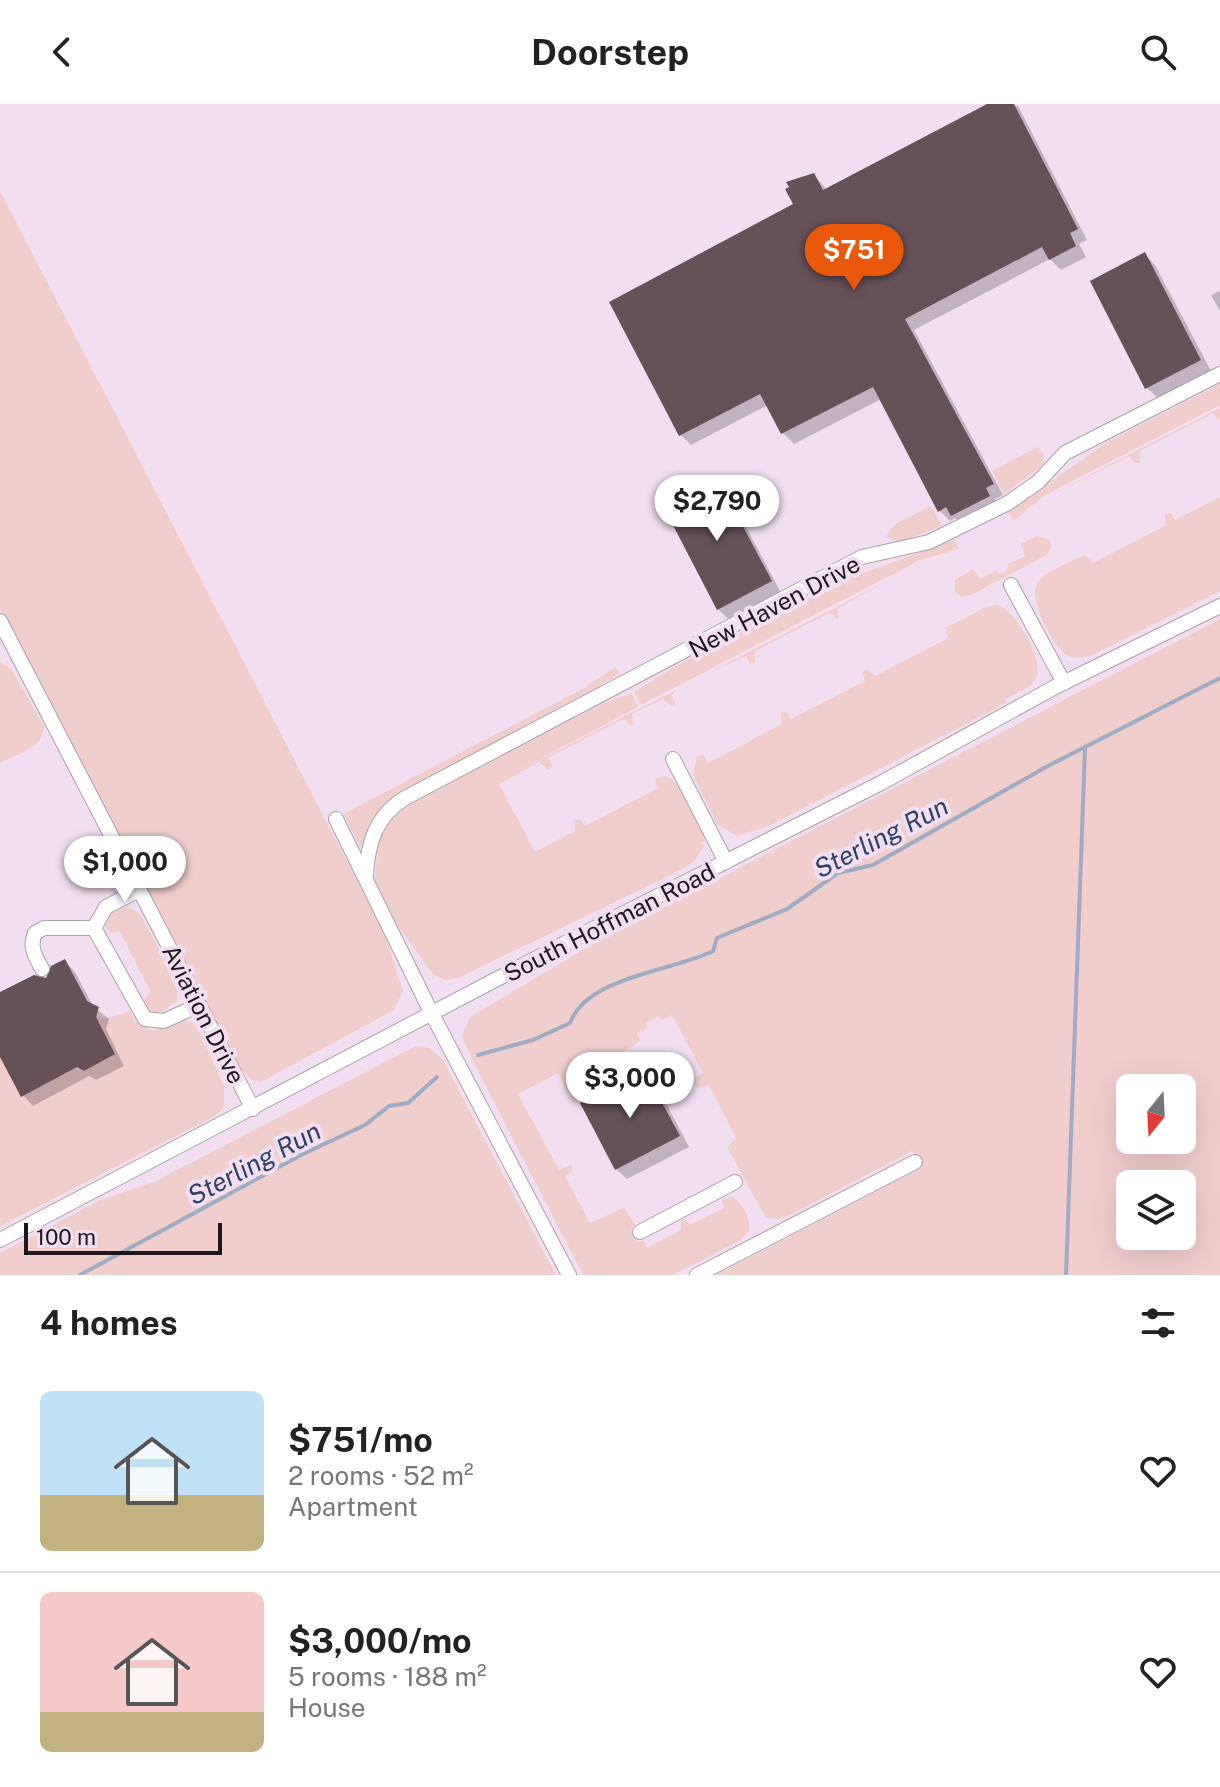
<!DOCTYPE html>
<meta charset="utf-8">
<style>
:root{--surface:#fff;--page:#f6f6f6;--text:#222;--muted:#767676;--line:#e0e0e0;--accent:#ea580c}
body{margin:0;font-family:"Public Sans",sans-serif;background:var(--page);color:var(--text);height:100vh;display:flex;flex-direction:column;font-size:30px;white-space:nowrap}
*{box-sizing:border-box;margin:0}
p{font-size:26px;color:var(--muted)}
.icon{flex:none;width:44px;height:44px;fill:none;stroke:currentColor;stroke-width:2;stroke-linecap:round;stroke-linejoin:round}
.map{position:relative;height:1171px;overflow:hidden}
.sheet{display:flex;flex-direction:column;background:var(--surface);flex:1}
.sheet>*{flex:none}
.needle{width:52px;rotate:198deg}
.tools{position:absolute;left:1116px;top:970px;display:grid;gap:16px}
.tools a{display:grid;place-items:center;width:80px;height:80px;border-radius:12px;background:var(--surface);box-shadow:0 8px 32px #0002;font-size:40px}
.scale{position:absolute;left:24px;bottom:20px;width:198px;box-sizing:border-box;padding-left:8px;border:4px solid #1d171d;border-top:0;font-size:22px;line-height:28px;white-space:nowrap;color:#1d171d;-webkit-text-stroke:6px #f1dff1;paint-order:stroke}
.price{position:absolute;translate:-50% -68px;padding:0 18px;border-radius:28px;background:#fff;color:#222;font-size:26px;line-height:52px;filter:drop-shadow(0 2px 4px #0008)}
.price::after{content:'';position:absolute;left:50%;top:48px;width:24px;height:18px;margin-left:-12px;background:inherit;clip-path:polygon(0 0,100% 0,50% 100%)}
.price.active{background:var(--accent);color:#fff}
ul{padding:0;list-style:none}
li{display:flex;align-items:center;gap:24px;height:200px;padding:0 40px}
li+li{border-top:2px solid var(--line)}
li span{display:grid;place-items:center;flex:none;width:224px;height:160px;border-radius:12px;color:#555}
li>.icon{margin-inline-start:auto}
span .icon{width:96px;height:96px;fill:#fffc;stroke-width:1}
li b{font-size:34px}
h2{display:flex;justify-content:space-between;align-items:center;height:96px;padding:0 40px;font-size:34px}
header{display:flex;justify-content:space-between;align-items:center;height:104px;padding:0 40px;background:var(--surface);font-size:36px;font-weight:700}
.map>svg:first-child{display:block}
</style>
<header><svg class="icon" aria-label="back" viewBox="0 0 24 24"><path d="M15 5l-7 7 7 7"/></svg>Doorstep<svg class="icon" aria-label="search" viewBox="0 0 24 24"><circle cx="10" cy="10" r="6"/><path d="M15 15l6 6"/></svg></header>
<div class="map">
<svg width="1220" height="1171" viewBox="0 0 1220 1171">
<rect width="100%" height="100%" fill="#f1dff1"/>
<g fill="#f0cecc" fill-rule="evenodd">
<polygon points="0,87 385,831 403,887 394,906 261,978 252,976 239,964 0,505"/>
<polygon points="1220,280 1220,301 1045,391 1013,417 1008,407 1109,337"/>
<polygon points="1220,304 1220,317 1213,309 1140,347 1140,359 1135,359 1130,352 1045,394"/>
<polygon points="1038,343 1044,351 1043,361 1004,390 992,367"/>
<path d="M 1220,393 L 1220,487 L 1092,551 C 1085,553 1076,556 1068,552 C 1054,545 1028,495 1037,480 C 1045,466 1071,458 1085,451 L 1093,459 L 1166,421 L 1165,409 L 1171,409 L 1175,416 Z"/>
<polygon points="931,402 942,422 899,438 886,433 894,421"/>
<polygon points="1037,432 1050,436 1051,443 1047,451 971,491 961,493 955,488 955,476 973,465 980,475 996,467 998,470 1007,467 1008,460 1025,452 1021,440"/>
<polygon points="954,436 959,445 920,456 641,601 634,588 676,562 838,478"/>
<polygon points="897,472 838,504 839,515 829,509 755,547 755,559 750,559 746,552 710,568"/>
<path d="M 997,501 C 1015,506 1045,556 1036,574 C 1030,585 1016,590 1005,595 L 1006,599 L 771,721 L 737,732 L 718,721 L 693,671 L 697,653 L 703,650 L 708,659 L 782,620 L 781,608 L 786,608 L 791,615 L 865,577 L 862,569 L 866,565 L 875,572 L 948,534 L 945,524 L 986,503 Z"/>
<path d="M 1220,515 L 1220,1171 L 716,1171 L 923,1063 L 912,1047 L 782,1115 L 766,1114 L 727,1043 L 736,1034 L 709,981 L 698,984 L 694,980 L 695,974 L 703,969 L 672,911 L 662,916 L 658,912 L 646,919 L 648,924 L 637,929 L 640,937 L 620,951 L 629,970 L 573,999 L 558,969 L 518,990 L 559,1066 L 572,1061 L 572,1067 L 565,1072 L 590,1119 L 624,1104 L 635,1120 L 631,1126 L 637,1138 L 643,1137 L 647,1144 L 681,1126 L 681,1116 L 685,1115 L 690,1121 L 724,1104 L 722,1096 L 731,1092 C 742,1097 751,1115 749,1127 L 737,1138 L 673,1171 L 583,1171 L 474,959 L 462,932 L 470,913 L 591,841 ZM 1130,984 L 1182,984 L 1182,1036 L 1130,1036 ZM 1130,1080 L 1182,1080 L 1182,1132 L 1130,1132 Z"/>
<path d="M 0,558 L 11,565 L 44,622 C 44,644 17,650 0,659 Z"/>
<polygon points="615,563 620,569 595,585 398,689 373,714 361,744 343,710 586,583"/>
<path d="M 676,586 L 672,591 L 675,599 L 672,602 L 663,595 L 632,610 L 633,622 L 623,615 L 549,653 L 552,662 L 548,666 L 539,658 L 499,680 L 535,748 L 575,727 L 574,715 L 581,716 L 585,722 L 658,684 L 655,674 L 666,672 C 684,680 702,718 705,738 L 701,738 L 704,743 L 693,758 L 671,771 L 458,874 L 444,876 L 433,870 L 398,822 L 375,776 L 378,735 L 388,717 L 410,700 L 604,599 L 632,589 L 638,603 L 498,677 Z"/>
<polygon points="119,804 131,804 140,810 178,880 177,897 162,908 150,908 143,899 150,887 120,827 112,829 104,822 111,809"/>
<polygon points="130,907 136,918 152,927 185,916 196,920 224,982 224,1002 215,1012 0,1122 0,953 84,967 114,951 95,910 104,915"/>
<polygon points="416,942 430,944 443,956 556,1171 0,1171 0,1149 98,1097 154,1078"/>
</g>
<g fill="#0003">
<polygon points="991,0 1018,2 1087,136 1079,140 1086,153 1061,166 1050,155 914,226 1003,391 995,395 1000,403 963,422 955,414 950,417 940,407 881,295 794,340 783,329 768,301 691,341 680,330 814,71 827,86"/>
<polygon points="1144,150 1155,161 1211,267 1158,294 1147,284"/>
<polygon points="1220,187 1220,207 1211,191"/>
<polygon points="716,374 726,385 781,489 729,516 718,505"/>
<polygon points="65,857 75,868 93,902 109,915 106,925 124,962 96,976 89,972 33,1002 23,991 0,948 0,890 47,876"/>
<polygon points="644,967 655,978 689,1043 627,1075 616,1065"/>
</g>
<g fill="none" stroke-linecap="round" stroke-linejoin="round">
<g stroke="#a0abc6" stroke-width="4">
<path d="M 478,951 L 533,936 L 570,919 C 588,872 671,868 713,847 L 717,834 L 787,805 L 838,769 L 873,761 L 1046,663 L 1220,574"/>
<polyline points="80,1171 301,1051 365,1021 389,1002 408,999 437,973"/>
<polyline points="1066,1171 1085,644"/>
</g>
</g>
<g fill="#665159">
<polygon points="987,0 1014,0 1078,125 1070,129 1076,142 1049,156 1042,143 905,215 994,380 986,384 990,392 951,412 946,403 938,408 873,283 781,330 760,290 679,332 609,198 793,100 785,85 789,83 786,78 814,69 823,86"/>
<polygon points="1145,148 1201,256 1145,285 1090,177"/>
<polygon points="716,372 772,477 717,506 662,400"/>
<polygon points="65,855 87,897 99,903 96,913 115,950 84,967 77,963 21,993 0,953 0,888 34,871 46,874 51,862"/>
<polygon points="644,965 680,1032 615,1066 580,999"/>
</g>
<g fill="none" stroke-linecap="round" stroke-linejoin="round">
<g stroke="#ac9cac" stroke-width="16">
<g id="minor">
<polyline points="1011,481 1064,579"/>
<polyline points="0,517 253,1005"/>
<polyline points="673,655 726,758"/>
<polyline points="336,715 433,912 569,1171"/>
<path d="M 366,771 C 368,738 376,712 405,694 L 862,453 L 929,438 L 1008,399 L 1038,378 L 1065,349 L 1220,270"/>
<polyline points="94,824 106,803 139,786"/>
<path d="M 42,865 C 35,852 29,843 35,829 L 44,824 L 94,824 L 145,915 L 164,917 L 199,901"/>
<polyline points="640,1128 735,1078"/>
<polyline points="0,1136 573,835 881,679 1055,583 1220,502"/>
<polyline points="697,1171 915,1058"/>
</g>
</g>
<use href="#minor" stroke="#fff" stroke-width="14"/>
</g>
<g text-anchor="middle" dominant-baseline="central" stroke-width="8" stroke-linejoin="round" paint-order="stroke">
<g font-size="24" fill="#1d171d" stroke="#f1dff1">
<text transform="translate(774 502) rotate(-28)">New Haven Drive</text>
<text transform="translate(609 818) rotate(-27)">South Hoffman Road</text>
<text transform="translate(204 910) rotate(63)">Aviation Drive</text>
</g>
<g font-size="26" font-style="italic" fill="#314068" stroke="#f1dff1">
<text transform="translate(881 733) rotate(-27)">Sterling Run</text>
<text transform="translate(254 1059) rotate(-28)">Sterling Run</text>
</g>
</g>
</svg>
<div class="tools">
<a><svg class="needle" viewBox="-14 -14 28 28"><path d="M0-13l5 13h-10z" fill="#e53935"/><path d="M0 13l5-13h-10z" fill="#767676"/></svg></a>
<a><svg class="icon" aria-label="layers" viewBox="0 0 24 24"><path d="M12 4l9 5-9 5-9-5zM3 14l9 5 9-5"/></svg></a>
</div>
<div class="scale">100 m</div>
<b class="price active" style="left:854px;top:188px">$751</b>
<b class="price" style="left:717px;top:439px">$2,790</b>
<b class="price" style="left:125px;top:800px">$1,000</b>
<b class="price" style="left:630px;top:1016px">$3,000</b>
</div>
<section class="sheet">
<h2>4 homes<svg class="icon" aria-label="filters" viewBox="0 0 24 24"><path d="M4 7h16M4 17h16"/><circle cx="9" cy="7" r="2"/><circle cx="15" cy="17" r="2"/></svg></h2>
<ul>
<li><span style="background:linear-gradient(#bfe0f5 65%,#c2b280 0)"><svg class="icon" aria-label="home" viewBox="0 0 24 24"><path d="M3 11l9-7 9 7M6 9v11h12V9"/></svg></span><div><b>$751/mo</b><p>2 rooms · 52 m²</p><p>Apartment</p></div><svg class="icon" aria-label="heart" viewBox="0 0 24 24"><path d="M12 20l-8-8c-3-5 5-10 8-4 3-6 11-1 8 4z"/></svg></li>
<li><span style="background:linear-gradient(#f6c9c9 75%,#c2b280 0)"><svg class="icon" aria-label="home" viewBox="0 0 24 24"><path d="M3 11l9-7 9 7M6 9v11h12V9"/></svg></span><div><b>$3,000/mo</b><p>5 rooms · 188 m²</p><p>House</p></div><svg class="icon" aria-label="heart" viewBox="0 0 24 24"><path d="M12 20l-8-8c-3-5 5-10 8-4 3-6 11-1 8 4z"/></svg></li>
</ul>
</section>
